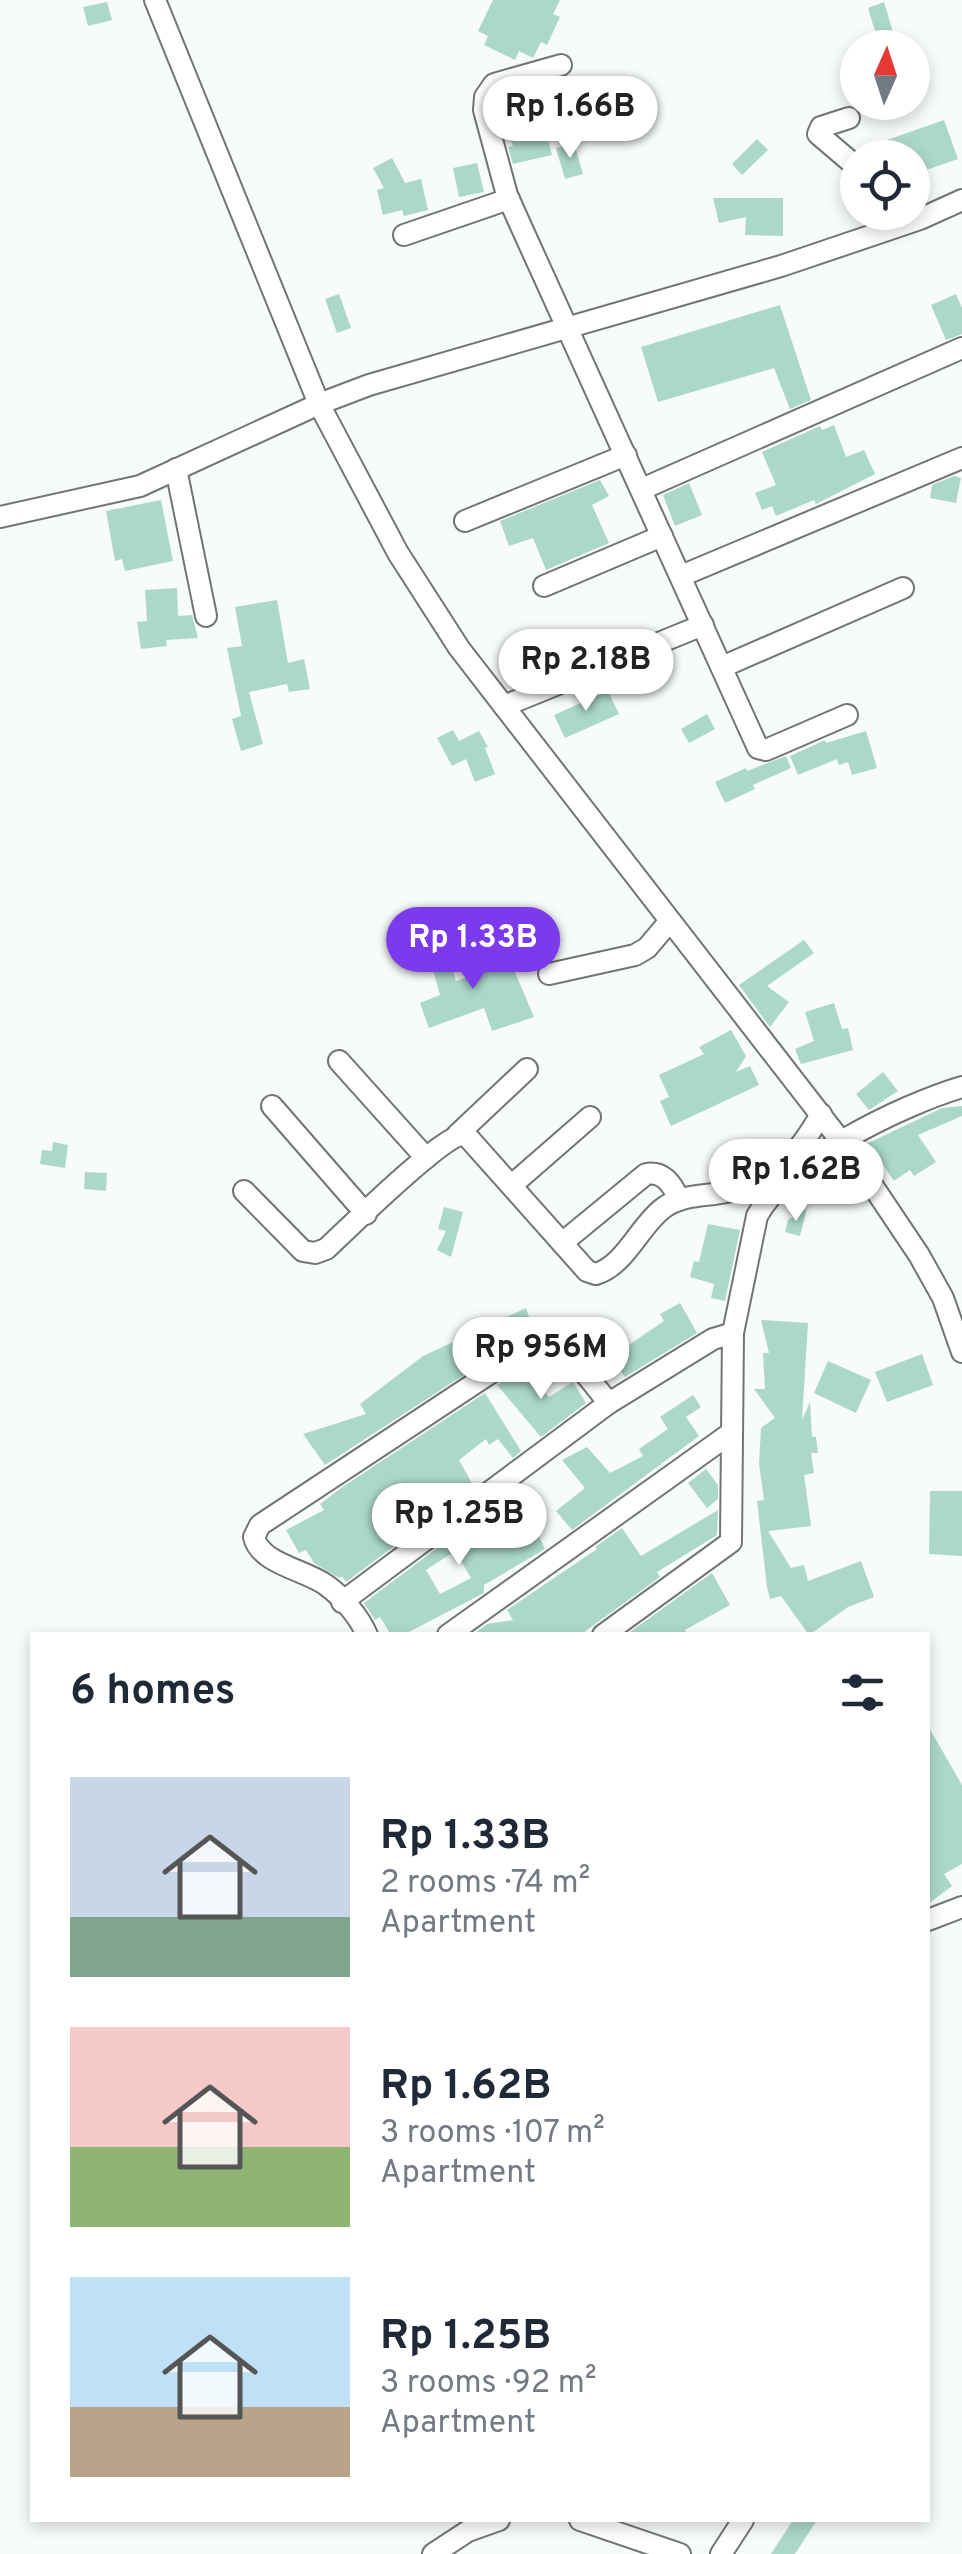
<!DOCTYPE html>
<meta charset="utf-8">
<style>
:root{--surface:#fff;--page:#f6f6f7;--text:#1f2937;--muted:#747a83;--accent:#7c3aed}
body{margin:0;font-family:Overpass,sans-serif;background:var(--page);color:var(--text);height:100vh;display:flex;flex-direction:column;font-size:38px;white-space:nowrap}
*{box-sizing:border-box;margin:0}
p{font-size:32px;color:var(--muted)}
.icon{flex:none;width:55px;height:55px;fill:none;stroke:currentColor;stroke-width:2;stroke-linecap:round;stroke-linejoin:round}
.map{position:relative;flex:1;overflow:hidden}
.drawer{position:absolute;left:30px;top:1632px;width:900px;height:890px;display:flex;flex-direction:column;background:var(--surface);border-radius:0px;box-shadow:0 5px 15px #0003}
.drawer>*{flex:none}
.needle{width:65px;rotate:3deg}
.fabs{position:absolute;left:840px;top:30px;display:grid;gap:20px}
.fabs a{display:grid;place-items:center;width:90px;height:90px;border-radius:50%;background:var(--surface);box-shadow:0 5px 15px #0003;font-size:50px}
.price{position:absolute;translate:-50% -85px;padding:0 22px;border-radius:35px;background:#fff;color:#222;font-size:32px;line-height:65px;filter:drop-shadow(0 2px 5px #0008)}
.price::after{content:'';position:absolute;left:50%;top:60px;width:30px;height:22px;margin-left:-15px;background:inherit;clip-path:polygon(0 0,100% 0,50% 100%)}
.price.current{background:var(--accent);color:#fff}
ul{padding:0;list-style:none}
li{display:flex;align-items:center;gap:30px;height:250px;padding:0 40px}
li span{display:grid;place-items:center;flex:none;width:280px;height:200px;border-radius:0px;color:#555}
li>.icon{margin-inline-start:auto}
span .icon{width:120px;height:120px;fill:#fffc;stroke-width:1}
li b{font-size:42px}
h2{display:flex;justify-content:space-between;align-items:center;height:120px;padding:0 40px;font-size:42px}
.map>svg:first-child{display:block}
</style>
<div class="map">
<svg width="962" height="2554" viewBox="0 0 962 2554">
<rect width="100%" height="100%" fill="#f7fbfa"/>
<g fill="#acd8cb" fill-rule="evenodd">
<polygon points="493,0 560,0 553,14 560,17 547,45 541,42 533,58 519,51 515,60 484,45 488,36 478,31"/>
<polygon points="107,2 112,20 88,26 83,7"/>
<polygon points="884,2 895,39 879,44 868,8"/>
<polygon points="944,120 958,159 912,175 912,158 893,158 887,140"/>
<polygon points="546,132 552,155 513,164 508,147 513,146 511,140"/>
<polygon points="757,139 768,150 742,175 732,164"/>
<polygon points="574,143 583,174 565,179 556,148"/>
<polygon points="392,158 405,183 421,179 428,210 404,216 402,210 383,215 377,190 384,188 373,168"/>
<polygon points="477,163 484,192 459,197 453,168"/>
<polygon points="713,198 783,198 783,236 745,235 746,217 719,223"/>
<polygon points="339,294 351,328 337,333 325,299"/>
<polygon points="956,294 962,308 962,334 946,340 931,305"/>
<polygon points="780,305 811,400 790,409 774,368 658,402 641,347"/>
<polygon points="834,425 846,457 864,450 875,474 816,504 814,500 776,516 772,506 762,510 755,493 776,485 762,452 820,426 822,430"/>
<polygon points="954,476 961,478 956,503 930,498 932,485"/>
<polygon points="600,480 609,496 592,505 609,543 546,570 533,538 509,546 500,521"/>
<polygon points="689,483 702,515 675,526 663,495"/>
<polygon points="161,500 173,561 125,571 122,559 115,561 106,511"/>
<polygon points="177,588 178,616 192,615 198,638 166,640 167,646 141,649 137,622 147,621 145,590"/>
<polygon points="277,600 288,663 304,659 310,689 289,692 287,684 249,692 263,744 241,751 232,719 241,716 227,648 242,646 235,607"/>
<polygon points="608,691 619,714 565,738 554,715"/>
<polygon points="707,714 715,729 689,743 681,729"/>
<polygon points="453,730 459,741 479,731 488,747 485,748 495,774 475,782 466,759 452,766 437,738"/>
<polygon points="866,731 877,768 852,775 848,762 839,765 837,759 798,775 790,756 825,740 826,743"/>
<polygon points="786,756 791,768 753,785 755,789 725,803 715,782 746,768 747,771"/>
<polygon points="443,932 456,981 511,963 534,1017 492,1031 484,1008 429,1028 420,1003 440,995 424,937"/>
<polygon points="804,940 814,953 767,986 789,1002 770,1027 739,985"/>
<polygon points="834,1003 842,1029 848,1028 853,1050 801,1064 795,1049 814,1041 805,1012"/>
<polygon points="731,1030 746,1056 736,1072 750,1066 759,1085 671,1126 660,1101 669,1097 659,1075 704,1054 699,1047"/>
<polygon points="883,1072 898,1091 869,1110 856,1094"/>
<polygon points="962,1106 962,1116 918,1135 936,1162 914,1176 910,1170 894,1181 882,1163 876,1166 862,1146 942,1108"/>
<polygon points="53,1142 68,1145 65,1168 40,1164 42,1150 52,1151"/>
<polygon points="85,1172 107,1173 106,1191 84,1189"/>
<polygon points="444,1207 463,1212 451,1257 437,1250 446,1231 438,1229"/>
<polygon points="807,1208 800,1236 785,1232 788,1220"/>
<polygon points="708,1224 740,1230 725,1301 711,1298 714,1284 690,1277 694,1261 699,1262"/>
<polygon points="680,1303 697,1333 625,1377 611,1357 664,1321 660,1314"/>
<polygon points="526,1308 533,1330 325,1465 303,1434 366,1414 360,1404 423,1356"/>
<polygon points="761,1320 808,1323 802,1420 810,1402 812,1437 816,1437 818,1453 811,1453 814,1473 804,1475 811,1526 768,1531 791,1568 804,1565 808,1581 861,1561 874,1597 848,1607 809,1635 781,1596 770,1599 767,1587 757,1501 764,1500 759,1464 761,1428 775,1418 754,1389 765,1389 763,1353 769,1353"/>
<polygon points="922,1354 933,1385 887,1402 875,1372"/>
<polygon points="828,1361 871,1380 856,1413 814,1393"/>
<polygon points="522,1369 549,1397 573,1382 586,1403 541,1437 497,1385"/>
<polygon points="485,1393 521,1451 513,1458 498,1439 489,1445 486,1439 459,1460 474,1487 346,1582 342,1576 339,1578 314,1563 306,1550 299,1553 286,1530 324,1510 320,1504 341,1488"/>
<polygon points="693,1395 701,1407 686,1417 699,1436 572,1530 556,1511 585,1488 562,1460 587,1447 610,1473 643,1456 639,1449 668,1429 660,1417"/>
<polygon points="706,1469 718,1485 718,1499 707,1508 688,1483"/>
<path d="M 516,1489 L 545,1549 L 484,1585 L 484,1593 L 403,1635 L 391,1635 L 380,1617 L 375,1620 L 364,1603 ZM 455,1551 L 471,1578 L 440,1594 L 426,1570 Z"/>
<polygon points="930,1491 962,1491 962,1556 929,1554"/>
<polygon points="718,1510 717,1535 657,1572 660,1577 580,1635 473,1635 487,1624 513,1620 507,1610 597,1549 595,1547 622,1528 641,1556"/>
<polygon points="712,1573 730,1605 685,1630 687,1635 626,1635"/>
<polygon points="928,1726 962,1785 962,1864 944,1874 952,1886 928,1904"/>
<polygon points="793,2520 817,2520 795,2554 771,2554"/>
</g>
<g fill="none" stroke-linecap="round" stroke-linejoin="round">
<g stroke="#717573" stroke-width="24">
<g id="minor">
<polyline points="155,0 319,404 398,553 459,648 854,1158 919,1255 943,1298 962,1352"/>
<polyline points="561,65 494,84 485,97 484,110 507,195 525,235 758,748 766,750 847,715"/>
<polyline points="849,118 821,127 818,134 858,168"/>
<polyline points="404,235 509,199"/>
<polyline points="176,469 206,616"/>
<polyline points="642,489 962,348"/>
<polyline points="0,517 140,486 319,404 369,385 781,266 920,219 962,200"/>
<polyline points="465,521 626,455"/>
<polyline points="681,576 962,458"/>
<polyline points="544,586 662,536"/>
<polyline points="722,667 903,588"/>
<polyline points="504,706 703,625"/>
<polyline points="549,974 635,955 647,948 669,922"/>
<polyline points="339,1061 426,1158"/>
<polyline points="272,1106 366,1214"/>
<polyline points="457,1135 527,1069"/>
<polyline points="512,1185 590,1117"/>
<path d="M 244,1191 L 303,1251 L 315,1253 L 326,1249 C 349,1228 442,1135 465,1134 L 587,1271 L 596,1274 C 625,1265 639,1227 662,1209 C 677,1197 696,1196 714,1194 C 767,1188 796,1159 821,1114"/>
<path d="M 562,1243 L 646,1174 C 664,1171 673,1185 679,1200"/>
<polyline points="342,1602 609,1403 713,1339 733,1333"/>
<path d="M 367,1635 C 360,1618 342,1596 326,1585 C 306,1570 260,1564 254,1537 L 260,1525 L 536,1343 C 566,1340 591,1383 609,1403"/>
<polyline points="448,1635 731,1433"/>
<path d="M 603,1635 L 731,1542 L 733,1333 L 757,1216 C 787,1160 902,1105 962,1087"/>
<polyline points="928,1920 962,1907"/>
<polyline points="580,2520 680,2554"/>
<polyline points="433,2554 468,2531 499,2520"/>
<polyline points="721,2554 743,2520"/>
</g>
</g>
<use href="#minor" stroke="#fff" stroke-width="20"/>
</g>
</svg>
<div class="fabs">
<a><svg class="needle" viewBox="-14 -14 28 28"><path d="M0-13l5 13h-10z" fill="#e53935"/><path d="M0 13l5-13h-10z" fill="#747a83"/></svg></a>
<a><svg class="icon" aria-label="locate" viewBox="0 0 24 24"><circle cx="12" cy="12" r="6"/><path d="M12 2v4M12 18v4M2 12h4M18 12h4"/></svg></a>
</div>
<b class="price" style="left:570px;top:161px">Rp 1.66B</b>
<b class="price" style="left:586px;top:714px">Rp 2.18B</b>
<b class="price current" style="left:473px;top:992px">Rp 1.33B</b>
<b class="price" style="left:796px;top:1224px">Rp 1.62B</b>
<b class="price" style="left:541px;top:1402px">Rp 956M</b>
<b class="price" style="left:459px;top:1568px">Rp 1.25B</b>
<section class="drawer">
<h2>6 homes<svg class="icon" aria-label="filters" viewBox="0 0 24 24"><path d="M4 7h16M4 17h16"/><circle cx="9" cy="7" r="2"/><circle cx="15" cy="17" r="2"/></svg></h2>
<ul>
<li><span style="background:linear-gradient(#c9d6e8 70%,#7fa58c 0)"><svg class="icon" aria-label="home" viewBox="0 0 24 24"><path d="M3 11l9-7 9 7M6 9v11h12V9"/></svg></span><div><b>Rp 1.33B</b><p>2 rooms · 74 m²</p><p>Apartment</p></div></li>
<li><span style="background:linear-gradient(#f6c9c9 60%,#8fb573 0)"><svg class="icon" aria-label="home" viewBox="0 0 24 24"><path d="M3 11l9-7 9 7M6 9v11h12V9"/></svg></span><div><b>Rp 1.62B</b><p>3 rooms · 107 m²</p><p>Apartment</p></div></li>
<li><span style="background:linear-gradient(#bfe0f5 65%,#b9a48a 0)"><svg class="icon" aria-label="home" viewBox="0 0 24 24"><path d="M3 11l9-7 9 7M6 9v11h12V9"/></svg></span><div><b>Rp 1.25B</b><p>3 rooms · 92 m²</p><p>Apartment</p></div></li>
</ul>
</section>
</div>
